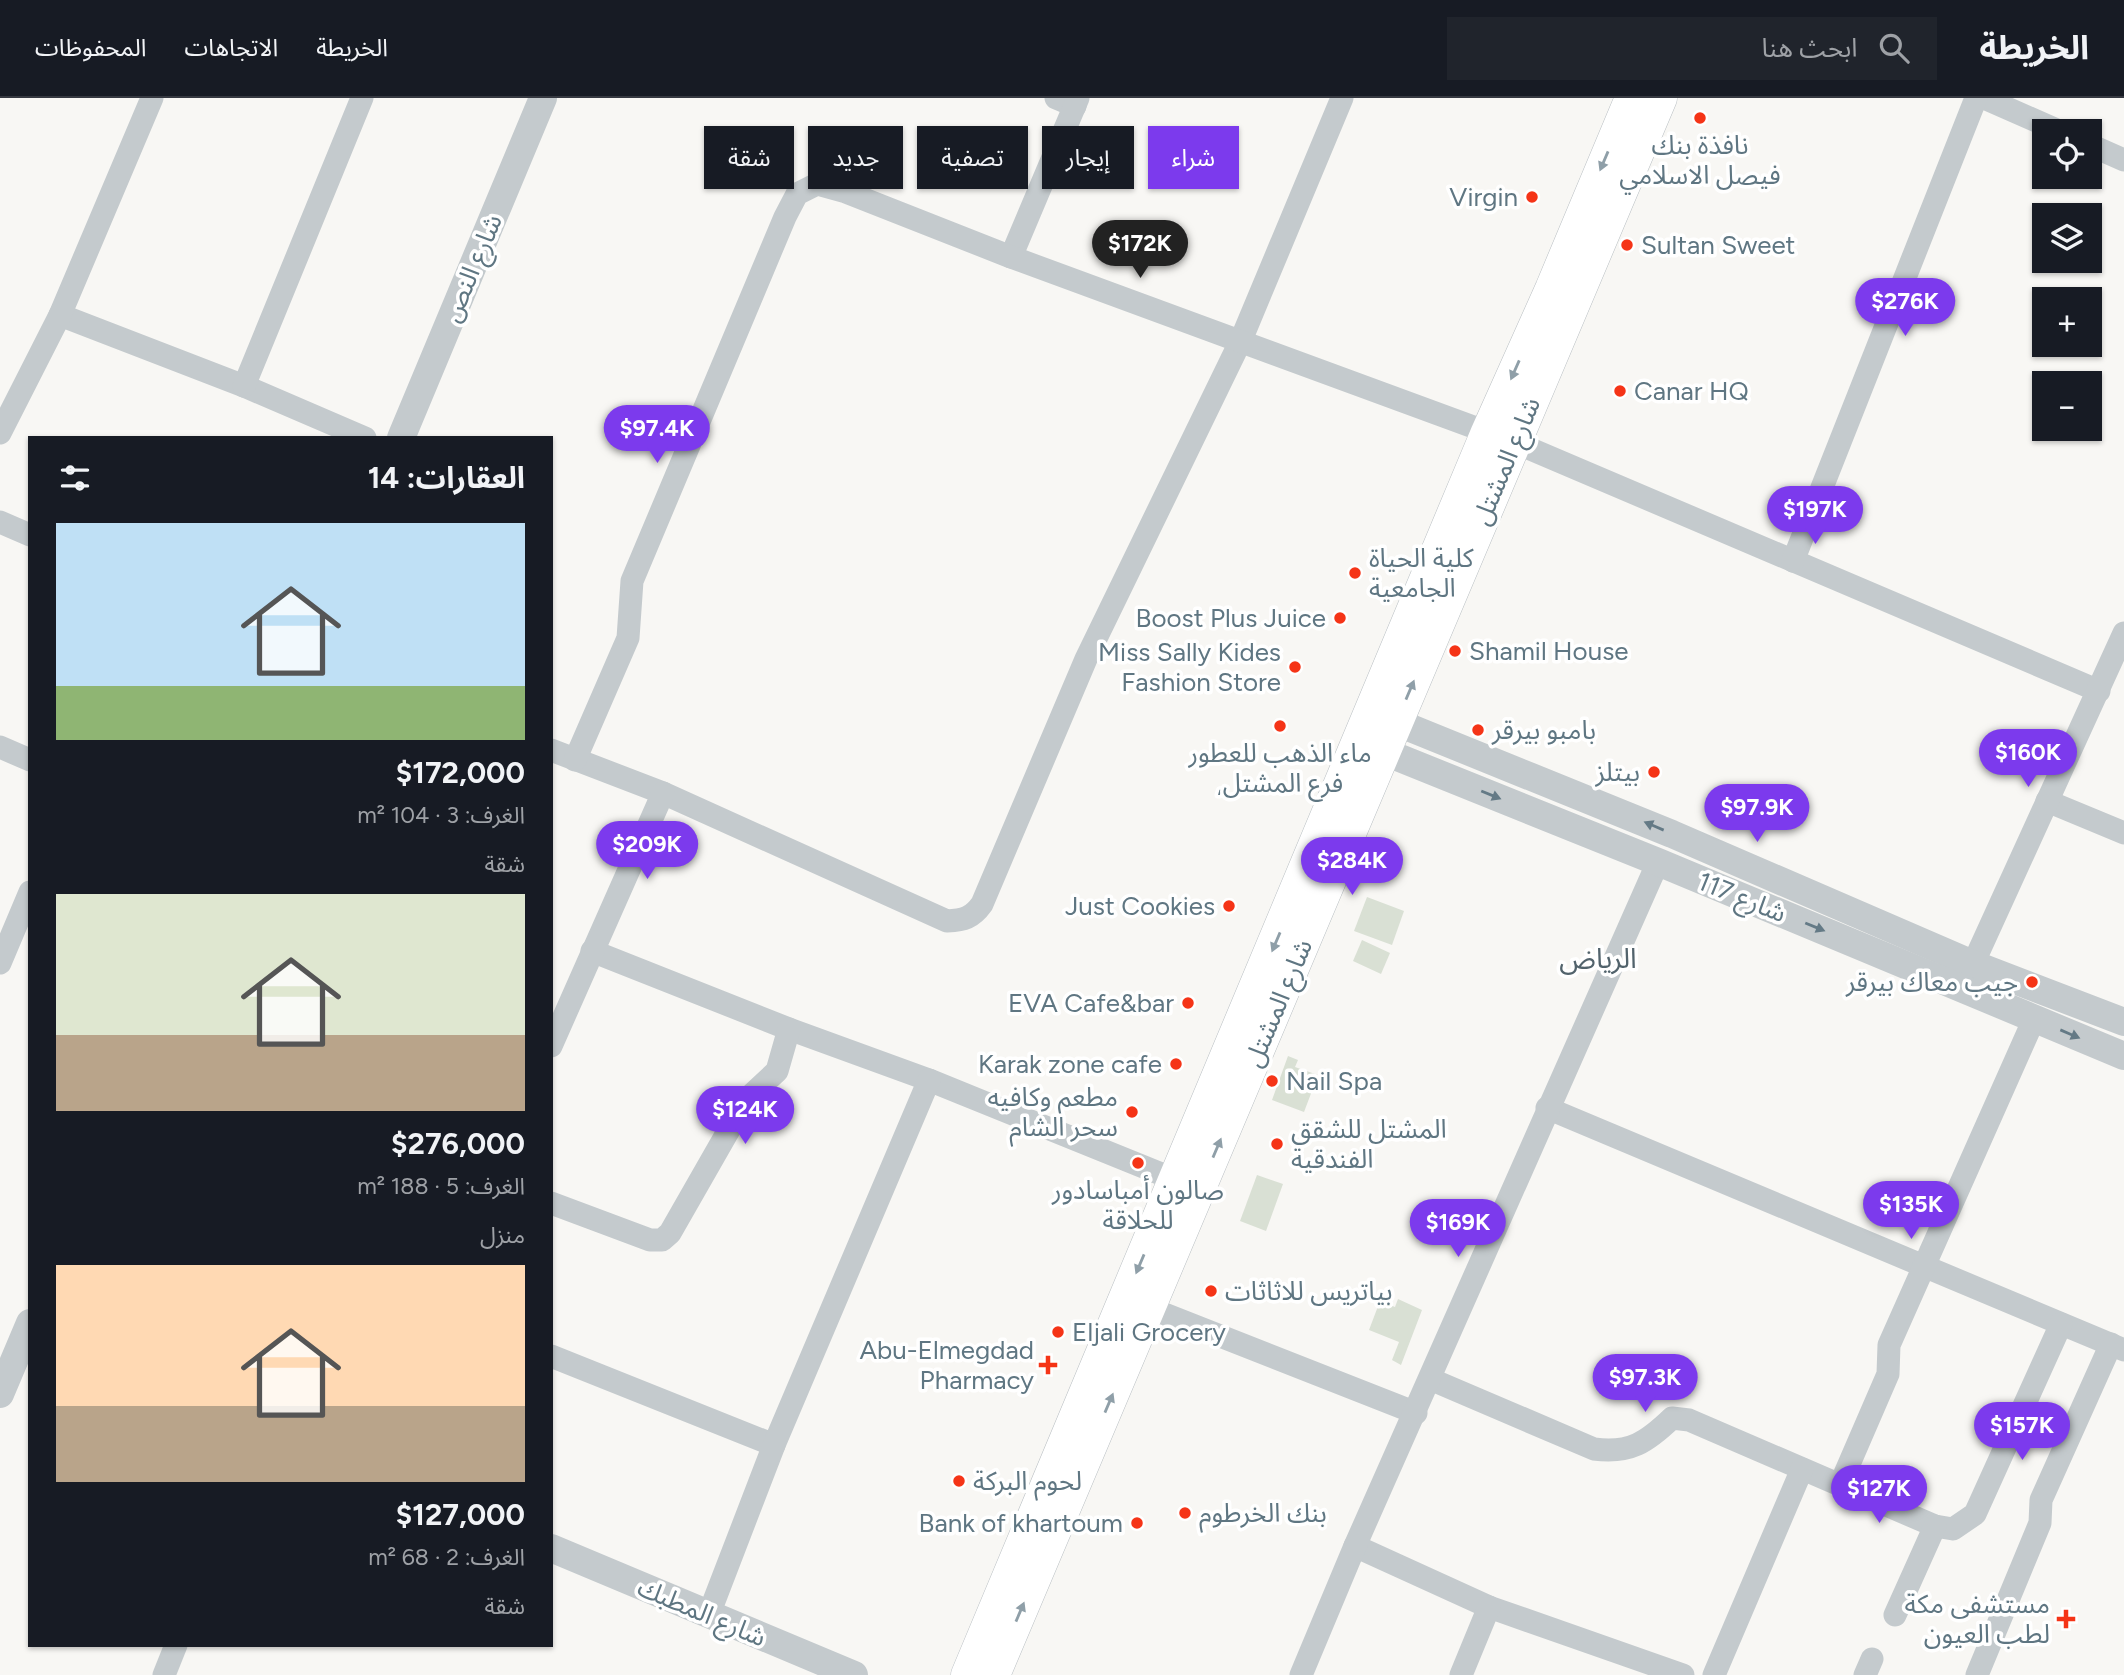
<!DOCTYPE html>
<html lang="ar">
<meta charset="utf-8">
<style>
:root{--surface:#171b24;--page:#20242c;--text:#f1f3f6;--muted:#9ea1a6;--line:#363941;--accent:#7c3aed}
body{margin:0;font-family:Figtree,"Noto Sans Arabic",sans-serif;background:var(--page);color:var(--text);direction:rtl;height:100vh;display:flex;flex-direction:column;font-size:26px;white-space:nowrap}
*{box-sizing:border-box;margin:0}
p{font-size:23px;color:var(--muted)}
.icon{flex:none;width:38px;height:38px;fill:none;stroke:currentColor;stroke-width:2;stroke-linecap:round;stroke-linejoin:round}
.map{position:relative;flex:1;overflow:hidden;direction:ltr}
.panel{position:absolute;left:28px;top:338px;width:525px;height:1211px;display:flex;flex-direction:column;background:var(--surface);border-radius:0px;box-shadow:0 2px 5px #0004;direction:rtl}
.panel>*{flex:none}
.guide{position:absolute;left:574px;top:28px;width:665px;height:63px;direction:rtl;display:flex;gap:14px}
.tools{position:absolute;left:2032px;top:21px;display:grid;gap:14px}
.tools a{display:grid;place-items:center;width:70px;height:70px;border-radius:0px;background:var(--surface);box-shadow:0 2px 5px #0004;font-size:35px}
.price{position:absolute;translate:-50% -60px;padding:0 16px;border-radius:24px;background:var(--accent);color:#fff;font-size:23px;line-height:46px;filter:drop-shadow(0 2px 4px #0008)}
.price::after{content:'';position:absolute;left:50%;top:42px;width:21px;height:16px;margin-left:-10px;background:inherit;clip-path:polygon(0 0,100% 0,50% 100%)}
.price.active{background:#222;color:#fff}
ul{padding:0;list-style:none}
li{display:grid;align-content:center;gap:14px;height:371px;padding:0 28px}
li span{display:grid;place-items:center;height:217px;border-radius:0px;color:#555}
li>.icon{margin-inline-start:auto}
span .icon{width:126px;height:126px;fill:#fffc;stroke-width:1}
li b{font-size:30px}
h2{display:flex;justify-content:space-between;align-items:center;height:84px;padding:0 28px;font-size:30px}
.chip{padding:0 24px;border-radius:0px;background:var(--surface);box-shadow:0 2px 5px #0004;font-size:24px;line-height:63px}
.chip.active{background:var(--accent);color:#fff}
header{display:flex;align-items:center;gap:42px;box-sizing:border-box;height:98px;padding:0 35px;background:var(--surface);border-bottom:2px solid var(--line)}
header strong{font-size:33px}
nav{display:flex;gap:38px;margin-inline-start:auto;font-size:24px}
.search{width:490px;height:63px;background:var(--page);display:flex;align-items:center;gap:18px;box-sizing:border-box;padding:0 24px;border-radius:0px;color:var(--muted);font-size:26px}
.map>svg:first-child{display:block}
</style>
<header>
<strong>الخريطة</strong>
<div class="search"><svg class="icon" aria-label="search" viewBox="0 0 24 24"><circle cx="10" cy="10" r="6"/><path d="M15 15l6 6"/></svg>ابحث هنا</div>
<nav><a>الخريطة</a><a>الاتجاهات</a><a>المحفوظات</a></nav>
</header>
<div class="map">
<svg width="2124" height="1577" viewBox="0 0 2124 1577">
<rect width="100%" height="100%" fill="#f8f7f4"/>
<g fill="#d9e0d4">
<polygon points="1367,799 1404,813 1392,847 1354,833"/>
<polygon points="1362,842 1390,855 1381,876 1353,863"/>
<polygon points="1288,958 1298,962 1295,969 1318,977 1304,1014 1272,1002"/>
<polygon points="1257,1077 1283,1086 1266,1133 1240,1123"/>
<polygon points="1398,1201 1422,1212 1401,1267 1392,1262 1399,1244 1369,1232 1380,1203 1395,1209"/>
</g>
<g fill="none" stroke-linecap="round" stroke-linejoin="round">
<g stroke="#b9bfc3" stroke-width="33">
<g id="secondary">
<polyline points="967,1577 1487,334 1551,191 1631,0"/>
<polyline points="994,1577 1661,0"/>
</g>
</g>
<g stroke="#c4cacd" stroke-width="23">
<polyline points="1056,0 1075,8"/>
<polyline points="1984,0 2059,33"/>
<polyline points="2090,47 2124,62"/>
<polyline points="1011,159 1078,0"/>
<polyline points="60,217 244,288 365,340"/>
<polyline points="244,288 362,0"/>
<polyline points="0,335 60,217 152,0"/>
<polyline points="1514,344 2099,593"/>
<polyline points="0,424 30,437"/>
<polyline points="1793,463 1976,0"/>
<polyline points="0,649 30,662"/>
<path d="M 551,652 L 663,695 L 947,823 C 964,822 972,820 982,806 L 1086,561 L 1241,242 L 1342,0"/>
<polyline points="575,662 628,540 632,483 785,119 797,96 817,86 846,94 1011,159 1487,334"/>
<polyline points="2047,703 2124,735"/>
<polyline points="592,853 789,931 929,982 1176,1082"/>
<polyline points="0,865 30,794"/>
<polyline points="1973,866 2124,535"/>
<polyline points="551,948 663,695"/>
<polyline points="1547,1010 2124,1252"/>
<polyline points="551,1105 650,1142 662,1142 670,1135 746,1002 777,973 789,931"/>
<polyline points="1149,1210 1416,1315"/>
<polyline points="551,1258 774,1347"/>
<path d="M 1430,1281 L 1594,1351 C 1630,1356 1647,1344 1672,1320 L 1689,1322 L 1935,1428 L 1953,1431 L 1975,1416 L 2061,1226"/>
<polyline points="1840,1387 1888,1276 1889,1247 2034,921"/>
<polyline points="1355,1448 1489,1509 1683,1577"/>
<polyline points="709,1516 774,1347 929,982"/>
<polyline points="1895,1517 1935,1428"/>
<polyline points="164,1577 176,1547"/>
<polyline points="1301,1577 1355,1448 1658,764"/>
<polyline points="1461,1577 1489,1509"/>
<polyline points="1714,1577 1802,1371"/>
<polyline points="1865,1577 1872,1561"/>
<polyline points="1977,1577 2040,1425 2041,1402 2111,1246"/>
</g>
<g stroke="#c4cacd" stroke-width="28">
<polyline points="401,340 543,0"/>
<polyline points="1376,616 1672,736 1973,866 2124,924"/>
<polyline points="1365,646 1658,764 2124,958"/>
<polyline points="0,1296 30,1225"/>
<polyline points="551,1450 854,1577"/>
</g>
<use href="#secondary" stroke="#fff" stroke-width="32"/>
</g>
<defs><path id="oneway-solid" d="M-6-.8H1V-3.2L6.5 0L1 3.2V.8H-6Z" transform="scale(1.75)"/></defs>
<g fill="#8f9fa8">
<use href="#oneway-solid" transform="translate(1604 63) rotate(113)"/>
<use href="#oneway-solid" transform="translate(1515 272) rotate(114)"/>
<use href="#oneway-solid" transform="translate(1410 592) rotate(-67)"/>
<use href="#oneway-solid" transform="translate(1276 844) rotate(113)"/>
<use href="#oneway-solid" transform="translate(1217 1050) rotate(-67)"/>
<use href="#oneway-solid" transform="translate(1140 1166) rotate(113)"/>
<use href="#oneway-solid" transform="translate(1109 1305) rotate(-67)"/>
<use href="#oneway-solid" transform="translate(1020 1514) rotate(-67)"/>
</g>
<g fill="#647a86">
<use href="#oneway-solid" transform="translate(1491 697) rotate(22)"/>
<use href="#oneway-solid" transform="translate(1654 728) rotate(-157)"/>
<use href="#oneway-solid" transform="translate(1815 829) rotate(22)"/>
<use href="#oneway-solid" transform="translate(2070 936) rotate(23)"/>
</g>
<g fill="#f53417" stroke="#fff" stroke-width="2.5">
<circle cx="1700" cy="20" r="7"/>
<circle cx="1532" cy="99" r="7"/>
<circle cx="1627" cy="147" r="7"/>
<circle cx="1620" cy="293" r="7"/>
<circle cx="1355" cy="475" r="7"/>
<circle cx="1340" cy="520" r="7"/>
<circle cx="1455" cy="553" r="7"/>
<circle cx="1295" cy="569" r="7"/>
<circle cx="1280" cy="628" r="7"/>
<circle cx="1478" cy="632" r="7"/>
<circle cx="1654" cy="674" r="7"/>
<circle cx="1229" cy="808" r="7"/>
<circle cx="2032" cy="884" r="7"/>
<circle cx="1188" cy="905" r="7"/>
<circle cx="1176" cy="966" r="7"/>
<circle cx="1272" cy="983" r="7"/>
<circle cx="1132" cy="1014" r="7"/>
<circle cx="1277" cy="1046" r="7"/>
<circle cx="1138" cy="1065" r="7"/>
<circle cx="1211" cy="1193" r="7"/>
<circle cx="1058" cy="1234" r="7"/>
<path d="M1044.5 1256.5h7v7h7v7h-7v7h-7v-7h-7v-7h7z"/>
<circle cx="959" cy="1383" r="7"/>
<circle cx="1185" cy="1415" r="7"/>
<circle cx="1137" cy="1425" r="7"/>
<path d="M2062.5 1510.5h7v7h7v7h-7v7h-7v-7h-7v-7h7z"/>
</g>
<g text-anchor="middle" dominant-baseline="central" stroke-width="7" stroke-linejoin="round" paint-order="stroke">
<g font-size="26" fill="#5f7682" stroke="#fff" text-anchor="end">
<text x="1700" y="47" text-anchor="middle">نافذة بنك<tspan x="1700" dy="30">فيصل الاسلامي</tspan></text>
<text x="1518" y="99">Virgin</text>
<text x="1641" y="147" text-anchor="start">Sultan Sweet</text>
<text x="1634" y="293" text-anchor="start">Canar HQ</text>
<text x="1369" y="460" text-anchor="start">كلية الحياة<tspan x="1369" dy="30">الجامعية</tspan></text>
<text x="1326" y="520">Boost Plus Juice</text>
<text x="1469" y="553" text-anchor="start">Shamil House</text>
<text x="1281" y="554">Miss Sally Kides<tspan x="1281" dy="30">Fashion Store</tspan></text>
<text x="1492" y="632" text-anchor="start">بامبو بيرقر</text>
<text x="1280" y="655" text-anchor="middle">ماء الذهب للعطور<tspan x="1280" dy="30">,فرع المشتل</tspan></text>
<text x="1640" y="674">بيتلز</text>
<text x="1215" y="808">Just Cookies</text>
<text x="2018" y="884">جيب معاك بيرقر</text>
<text x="1174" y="905">EVA Cafe&amp;bar</text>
<text x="1162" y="966">Karak zone cafe</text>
<text x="1286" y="983" text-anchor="start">Nail Spa</text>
<text x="1118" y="999">مطعم وكافيه<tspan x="1118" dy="30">سحر الشام</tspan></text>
<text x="1291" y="1031" text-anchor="start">المشتل للشقق<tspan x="1291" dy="30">الفندقية</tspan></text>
<text x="1138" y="1092" text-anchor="middle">صالون أمباسادور<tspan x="1138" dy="30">للحلاقة</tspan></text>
<text x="1225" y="1193" text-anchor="start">بياتريس للاثاثات</text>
<text x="1072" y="1234" text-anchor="start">Eljali Grocery</text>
<text x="1034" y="1252">Abu-Elmegdad<tspan x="1034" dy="30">Pharmacy</tspan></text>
<text x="973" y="1383" text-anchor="start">لحوم البركة</text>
<text x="1199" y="1415" text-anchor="start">بنك الخرطوم</text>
<text x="1123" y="1425">Bank of khartoum</text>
<text x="2050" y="1506">مستشفى مكة<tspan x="2050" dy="30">لطب العيون</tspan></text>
</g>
<g font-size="26" fill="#5f7682" stroke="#fff">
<text transform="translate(472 170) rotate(-67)">شارع النص</text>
<text transform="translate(1506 363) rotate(-67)">شارع المشتل</text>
<text transform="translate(1742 799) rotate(22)">شارع 117</text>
<text transform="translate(1278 905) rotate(-67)">شارع المشتل</text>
<text transform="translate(702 1514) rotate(23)">شارع المطبك</text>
</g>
<g font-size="28" fill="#52636c" stroke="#fff">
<text x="1598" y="860">الرياض</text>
</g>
</g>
</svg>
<div class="tools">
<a><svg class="icon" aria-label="locate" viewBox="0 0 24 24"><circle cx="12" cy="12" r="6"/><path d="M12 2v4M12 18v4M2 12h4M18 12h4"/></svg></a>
<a><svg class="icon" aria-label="layers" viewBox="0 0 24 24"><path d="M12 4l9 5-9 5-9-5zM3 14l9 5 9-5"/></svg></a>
<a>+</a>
<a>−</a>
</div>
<b class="price active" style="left:1140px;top:182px">$172K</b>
<b class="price" style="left:1905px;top:240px">$276K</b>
<b class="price" style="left:657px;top:367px">$97.4K</b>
<b class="price" style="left:1815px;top:448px">$197K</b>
<b class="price" style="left:2028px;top:691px">$160K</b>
<b class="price" style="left:1757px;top:746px">$97.9K</b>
<b class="price" style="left:647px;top:783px">$209K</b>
<b class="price" style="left:1352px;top:799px">$284K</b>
<b class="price" style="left:745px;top:1048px">$124K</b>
<b class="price" style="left:1911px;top:1143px">$135K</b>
<b class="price" style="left:1458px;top:1161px">$169K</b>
<b class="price" style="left:1645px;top:1316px">$97.3K</b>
<b class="price" style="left:2022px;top:1364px">$157K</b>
<b class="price" style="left:1879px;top:1427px">$127K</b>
<div class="guide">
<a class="chip active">شراء</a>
<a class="chip">إيجار</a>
<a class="chip">تصفية</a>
<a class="chip">جديد</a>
<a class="chip">شقة</a>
</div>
<section class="panel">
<h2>العقارات: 14<svg class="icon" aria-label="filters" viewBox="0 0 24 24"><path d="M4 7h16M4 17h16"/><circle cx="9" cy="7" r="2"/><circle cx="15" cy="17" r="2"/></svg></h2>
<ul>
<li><span style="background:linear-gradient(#bfe0f5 75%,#8fb573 0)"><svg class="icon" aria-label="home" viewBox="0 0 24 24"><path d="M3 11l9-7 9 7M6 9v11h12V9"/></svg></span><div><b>$172,000</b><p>الغرف: 3 · 104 m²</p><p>شقة</p></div></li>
<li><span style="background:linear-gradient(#dfe7d0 65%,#b9a48a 0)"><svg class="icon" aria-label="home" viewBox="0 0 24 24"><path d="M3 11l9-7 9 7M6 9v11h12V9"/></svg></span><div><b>$276,000</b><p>الغرف: 5 · 188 m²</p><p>منزل</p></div></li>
<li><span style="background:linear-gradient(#ffd9b3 65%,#b9a48a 0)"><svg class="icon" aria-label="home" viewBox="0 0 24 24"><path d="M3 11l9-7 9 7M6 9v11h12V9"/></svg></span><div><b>$127,000</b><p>الغرف: 2 · 68 m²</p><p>شقة</p></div></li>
</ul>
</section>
</div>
